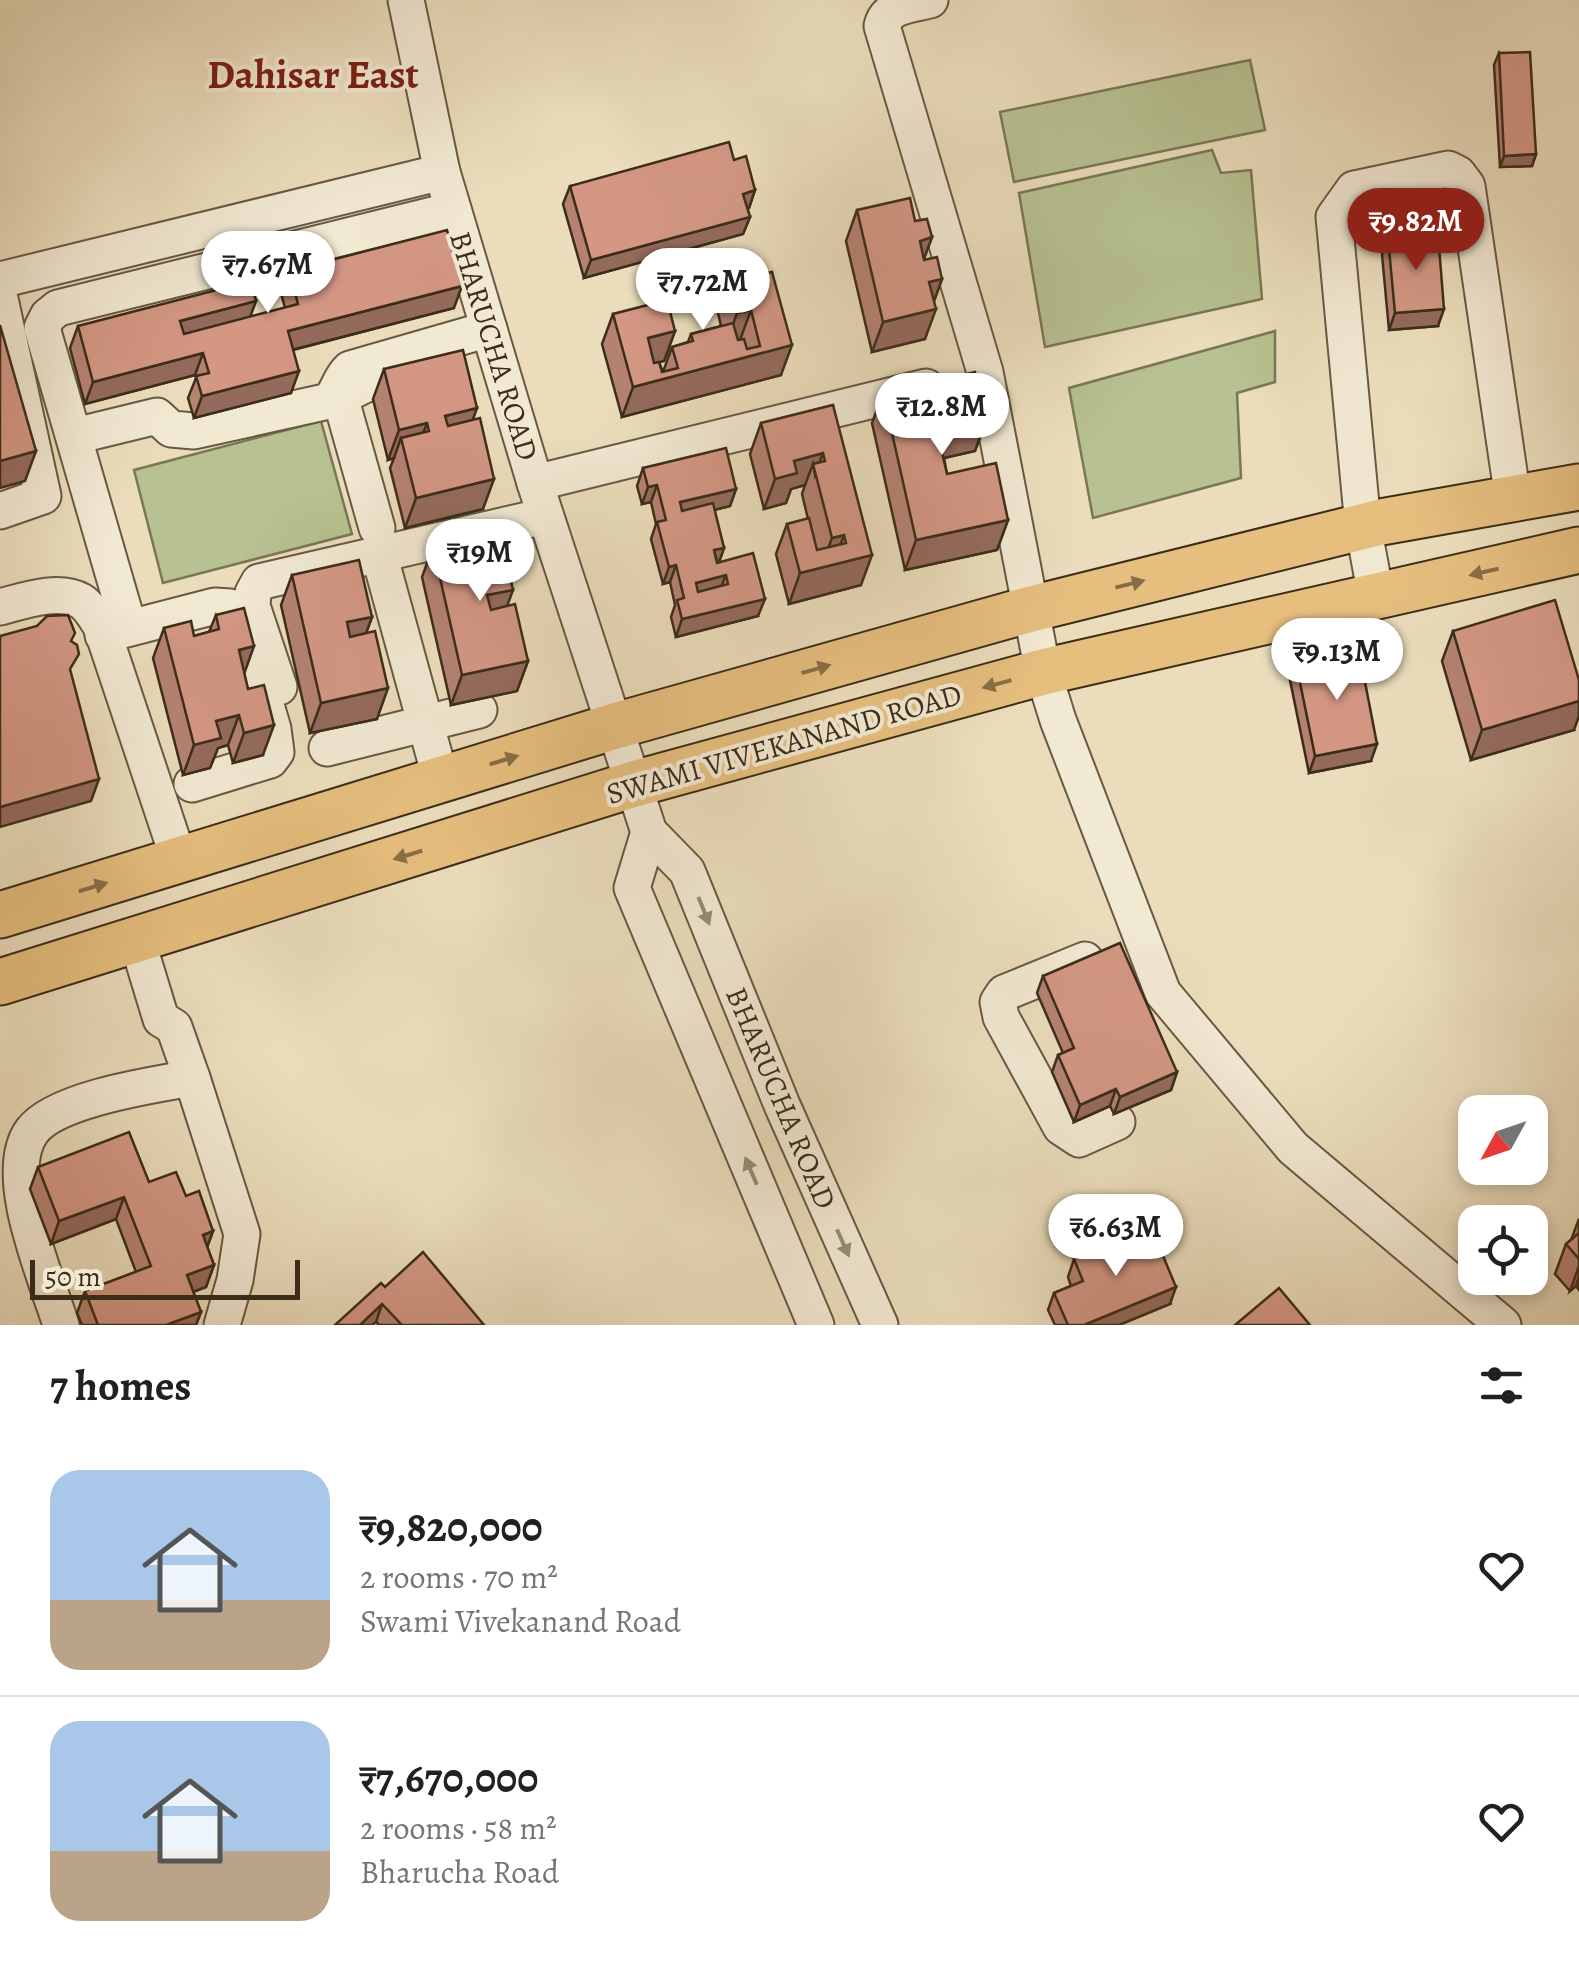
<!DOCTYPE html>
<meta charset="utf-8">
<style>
:root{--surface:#fff;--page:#f6f6f6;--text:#202124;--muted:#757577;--line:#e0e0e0;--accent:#8f2418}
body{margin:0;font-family:Alegreya,serif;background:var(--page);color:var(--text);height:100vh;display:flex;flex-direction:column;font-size:38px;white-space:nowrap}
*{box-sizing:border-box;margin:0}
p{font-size:32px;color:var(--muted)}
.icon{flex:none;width:55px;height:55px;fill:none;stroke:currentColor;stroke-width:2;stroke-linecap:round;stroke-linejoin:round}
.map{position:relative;height:1325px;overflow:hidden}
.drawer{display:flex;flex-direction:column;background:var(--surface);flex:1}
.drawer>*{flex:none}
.needle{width:65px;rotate:230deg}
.fabs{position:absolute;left:1458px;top:1095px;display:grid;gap:20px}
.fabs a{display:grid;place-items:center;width:90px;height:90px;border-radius:20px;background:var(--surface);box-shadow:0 5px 15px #0003;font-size:50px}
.scale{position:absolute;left:30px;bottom:25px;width:270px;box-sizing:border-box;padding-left:10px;border:5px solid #3c2d19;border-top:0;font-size:28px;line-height:35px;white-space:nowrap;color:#3c2d19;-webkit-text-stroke:8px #f2e9d3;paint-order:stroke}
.price{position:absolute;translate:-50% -85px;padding:0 22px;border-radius:35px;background:#fff;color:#222;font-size:32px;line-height:65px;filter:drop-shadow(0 2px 5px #0008)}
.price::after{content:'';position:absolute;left:50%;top:60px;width:30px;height:22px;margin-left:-15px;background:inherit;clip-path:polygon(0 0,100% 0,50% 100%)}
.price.active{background:var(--accent);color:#fff}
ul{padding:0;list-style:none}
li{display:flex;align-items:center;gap:30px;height:250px;padding:0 50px}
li+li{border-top:2px solid var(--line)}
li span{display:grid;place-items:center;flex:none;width:280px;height:200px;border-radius:30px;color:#555}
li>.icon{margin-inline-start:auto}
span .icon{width:120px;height:120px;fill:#fffc;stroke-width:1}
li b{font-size:42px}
h2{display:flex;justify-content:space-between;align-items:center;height:120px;padding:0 50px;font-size:42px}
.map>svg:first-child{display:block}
</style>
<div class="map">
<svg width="1579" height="1325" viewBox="0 0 1579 1325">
<rect width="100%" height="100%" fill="#ebddbc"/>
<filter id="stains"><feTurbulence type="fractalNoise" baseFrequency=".002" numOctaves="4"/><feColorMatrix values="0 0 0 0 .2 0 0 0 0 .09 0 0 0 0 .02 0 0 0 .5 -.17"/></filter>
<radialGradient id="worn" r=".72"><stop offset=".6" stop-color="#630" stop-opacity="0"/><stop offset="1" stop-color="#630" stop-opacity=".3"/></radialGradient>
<g fill="#b7c191" stroke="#7a7755" stroke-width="2.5">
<polygon points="1250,60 1265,130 1014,182 1000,112"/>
<polygon points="1212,150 1221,173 1251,170 1262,299 1045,347 1019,193"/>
<polygon points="1275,331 1275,382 1237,393 1241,478 1093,518 1069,388"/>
<polygon points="321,421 352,534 163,583 134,470"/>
</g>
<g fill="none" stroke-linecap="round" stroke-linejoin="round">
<g stroke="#685942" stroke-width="39">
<g id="minor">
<polyline points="406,0 442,172 535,483 649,832 687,871 782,1105 880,1325"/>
<path d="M 930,0 C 911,5 887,5 882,26 L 985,372 L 1043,672 L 1058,720 L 1163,993 L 1293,1148 L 1503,1325"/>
<polyline points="0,280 442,172"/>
<polyline points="0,299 43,496 0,511"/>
<polyline points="366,384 344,395 343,407 377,528"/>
<path d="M 75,436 L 157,416 L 171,429 L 194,431 L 329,401 C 339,391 339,379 350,369 L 489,329"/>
<polyline points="535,483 926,387"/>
<polyline points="379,554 441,780"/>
<polyline points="1376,596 1363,526 1334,217 1354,189 1448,169 1458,174 1467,186 1513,499"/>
<path d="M 0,607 C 23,601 58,588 81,601 C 89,606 96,618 101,626 L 179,860"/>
<polyline points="129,628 42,328 48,316 58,308 453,210"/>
<polyline points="103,635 215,606 230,607 239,614 273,729 276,752 270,760 192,784"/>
<polyline points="279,687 252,606 253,593 259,582 545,516"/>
<polyline points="327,748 479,710"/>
<polyline points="649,832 632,888 816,1325"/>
<polyline points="137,940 161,1019 174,1027 192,1078 242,1234 235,1280 222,1325"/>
<polyline points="1085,960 1004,993 998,1002 1001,1017 1061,1127 1079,1139 1117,1122"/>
<path d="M 61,1325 C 47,1279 0,1174 32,1131 C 56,1099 153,1085 192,1078"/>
</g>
</g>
<g stroke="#3c2d19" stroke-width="49">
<g id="major">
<polyline points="0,915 615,726 1031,609 1381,522 1579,487"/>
<polyline points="0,982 634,784 1043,672 1579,550"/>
</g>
</g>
<use href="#minor" stroke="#f2e9d3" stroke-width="35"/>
<use href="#major" stroke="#e6be7e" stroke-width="45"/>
</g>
<g fill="#b58272" stroke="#3c2d19" stroke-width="2.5">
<polygon points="1499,53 1536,154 1532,166 1500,167 1494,65"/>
<polygon points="734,160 755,190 749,208 747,208 750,217 743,234 584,278 563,204 570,186"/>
<polygon points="857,210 915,221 932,237 924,258 942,279 934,301 925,339 872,352 846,241"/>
<polygon points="1388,238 1438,326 1389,330 1382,255"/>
<polygon points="289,271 454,308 293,350 291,393 194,418 188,398 196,378 195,375 85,404 70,348 78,326 250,317 285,308 281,293"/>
<polygon points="772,272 781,375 622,417 602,344 613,314 675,331 664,361 659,362 663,372 672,347 688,342 691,334 721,326 718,313 729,283"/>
<polygon points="384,369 473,420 483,509 405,528 390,468 394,458 388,460 373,399"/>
<polygon points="883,393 986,421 975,451 944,458 947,474 1008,520 997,550 905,570 872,423"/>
<polygon points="833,405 861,585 789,604 776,554 787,524 808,519 802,494 805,485 791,489 786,503 764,509 750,454 761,423"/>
<polygon points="643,468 736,489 730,506 714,510 724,548 719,562 758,616 676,637 671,617 675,605 670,582 663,584 651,539 656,524 651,502 642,504 637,486"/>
<polygon points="433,547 507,606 528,661 517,691 451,705 422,577"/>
<polygon points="292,575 372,617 366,633 377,719 310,733 281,605"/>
<polygon points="216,615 244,673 263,755 233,763 228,745 218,748 210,768 183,775 153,658 164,628 194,636 209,632"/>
<polygon points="1453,631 1574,730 1471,760 1442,661"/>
<polygon points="1296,663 1371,761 1309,773 1290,680"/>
<polygon points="1043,976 1177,1072 1171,1090 1114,1114 1110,1106 1074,1122 1052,1072 1058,1055 1063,1053 1037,993"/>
<polygon points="38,1167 149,1182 186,1196 213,1231 207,1247 214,1265 206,1287 193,1292 201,1312 196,1325 82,1325 77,1313 85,1291 136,1272 116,1219 51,1244 30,1189"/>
<polygon points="1579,1219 1579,1290 1576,1286 1570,1291 1555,1274 1566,1244 1571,1240"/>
<polygon points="1074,1259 1170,1304 1119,1325 1055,1325 1048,1310 1054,1293 1071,1286 1068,1277"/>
<polygon points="385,1287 484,1325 379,1325 376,1322"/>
</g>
<g fill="#946a5c" stroke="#3c2d19" stroke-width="2.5">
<polygon points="1536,154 1532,166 1500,167 1504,156"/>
<polygon points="755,190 749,208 737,211 743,194"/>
<polygon points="750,217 743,234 584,278 591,260"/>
<polygon points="932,237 921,267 920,241"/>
<polygon points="942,279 931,309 929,282"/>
<polygon points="462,286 454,308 280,353 288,331"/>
<polygon points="256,301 248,323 172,343 180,321"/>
<polygon points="936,309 925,339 872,352 883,322"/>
<polygon points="1444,309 1438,326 1389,330 1395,313"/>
<polygon points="751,310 740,340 726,344 737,313"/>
<polygon points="675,331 664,361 637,368 648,338"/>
<polygon points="792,345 781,375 622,417 633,387"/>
<polygon points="203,353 195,375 85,404 93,382"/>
<polygon points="299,371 291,393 194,418 202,396"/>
<polygon points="477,408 466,439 434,446 445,416"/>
<polygon points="986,421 975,451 926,462 937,431"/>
<polygon points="427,423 416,453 401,438 394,458 388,460 399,430"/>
<polygon points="36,451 25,481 0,488 0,461"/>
<polygon points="823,453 815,475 813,464 805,485 791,489 786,503 764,509 775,479 794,461"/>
<polygon points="494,479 483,509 405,528 416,498"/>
<polygon points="657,485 651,502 642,504 648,487"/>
<polygon points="736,489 730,506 674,520 680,502"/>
<polygon points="1008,520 997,550 905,570 916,540"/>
<polygon points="844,535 833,565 821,568 832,538"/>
<polygon points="724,548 718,565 714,550"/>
<polygon points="872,555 861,585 789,604 800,573"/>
<polygon points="676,565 670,582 663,584 669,567"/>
<polygon points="726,575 719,592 689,600 696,583"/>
<polygon points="513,590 502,620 476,625 487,595"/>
<polygon points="765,599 758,616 676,637 682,619"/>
<polygon points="372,617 361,647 336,653 347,622"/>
<polygon points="254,646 243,677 239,650"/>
<polygon points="528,661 517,691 451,705 462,675"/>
<polygon points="388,688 377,719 310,733 321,703"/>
<polygon points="1579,701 1579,716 1574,730 1471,760 1482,730"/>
<polygon points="239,715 228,745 218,748 210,768 183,775 194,745 216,721"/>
<polygon points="274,725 263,755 233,763 244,733"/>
<polygon points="1377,744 1371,761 1309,773 1315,756"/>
<polygon points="99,779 91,801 0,827 0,807"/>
<polygon points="1177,1072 1171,1090 1114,1114 1120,1097"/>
<polygon points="1116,1089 1110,1106 1074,1122 1080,1105"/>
<polygon points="124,1197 116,1219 51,1244 59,1221"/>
<polygon points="213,1231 205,1253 203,1235"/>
<polygon points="214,1265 206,1287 179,1297 187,1275"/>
<polygon points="1579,1266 1579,1277 1576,1286 1570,1291"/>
<polygon points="1176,1287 1170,1304 1119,1325 1084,1325"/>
<polygon points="382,1304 376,1322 372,1325 360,1325"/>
<polygon points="201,1312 196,1325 166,1325"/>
</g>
<g fill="#d39784" stroke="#3c2d19" stroke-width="2.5" fill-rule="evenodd">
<polygon points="1530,52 1536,154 1504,156 1499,53"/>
<polygon points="729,142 734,160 746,156 755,190 743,194 750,217 591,260 570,186"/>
<polygon points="910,198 915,221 927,219 932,237 920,241 924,260 937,257 942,279 929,282 936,309 883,322 857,210"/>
<polygon points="447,230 462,286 288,331 299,371 202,396 196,376 209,373 203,353 93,382 78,326 251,281 256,301 180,321 184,334 298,304 289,271"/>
<polygon points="1438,234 1444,309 1395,313 1388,238"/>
<polygon points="772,272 792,345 633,387 613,314 667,300 675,331 648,338 654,363 659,362 662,372 678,368 672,347 693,341 691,334 733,323 738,340 744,339 747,349 760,346 751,310 737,313 729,283"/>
<polygon points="0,325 36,451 0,461"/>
<polygon points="463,350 477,408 445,416 448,426 480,418 494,479 416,498 401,438 429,431 427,423 399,430 384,369"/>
<polygon points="975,372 986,421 937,431 947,474 996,463 1008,520 916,540 883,393"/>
<polygon points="833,405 872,555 800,573 787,524 809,518 817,550 846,543 844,535 832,538 813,464 825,461 823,453 794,461 797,473 775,479 761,423"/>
<path d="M 726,448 L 736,489 L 680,502 L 682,511 L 713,503 L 724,548 L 714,550 L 717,563 L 753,553 L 765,599 L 682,619 L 677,600 L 684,598 L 676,565 L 669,567 L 657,522 L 666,520 L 657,485 L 648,487 L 643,468 ZM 726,575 L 728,584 L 698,592 L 696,583 Z"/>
<polygon points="500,532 513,590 487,595 491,610 515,604 528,661 462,675 433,547"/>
<polygon points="359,560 372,617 347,622 350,637 375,631 388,688 321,703 292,575"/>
<polygon points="1555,600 1579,680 1579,701 1482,730 1453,631"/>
<polygon points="244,608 254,646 239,650 248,689 264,685 274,725 244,733 239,715 216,721 221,738 194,745 164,628 191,621 194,636 219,629 216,615"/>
<polygon points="68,615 75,633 71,641 77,645 79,654 70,669 99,779 0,807 0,636 37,626 47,616"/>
<polygon points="1359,651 1377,744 1315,756 1296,663"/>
<polygon points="1120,943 1177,1072 1120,1097 1116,1089 1080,1105 1058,1055 1074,1048 1043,976"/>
<polygon points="129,1132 149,1182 176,1172 186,1196 199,1191 213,1231 203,1235 214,1265 187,1275 201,1312 166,1325 98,1325 85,1291 151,1266 124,1197 59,1221 38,1167"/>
<polygon points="1151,1227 1176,1287 1084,1325 1068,1325 1054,1293 1083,1281 1074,1259"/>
<polygon points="1579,1233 1579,1259 1566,1244"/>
<polygon points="423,1252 484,1325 402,1325 382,1304 360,1325 335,1325 381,1283 385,1287"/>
<polygon points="1279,1288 1310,1325 1235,1325"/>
</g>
<defs><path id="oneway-solid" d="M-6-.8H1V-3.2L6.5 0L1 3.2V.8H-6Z" transform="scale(2.5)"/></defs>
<g fill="#886e46">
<use href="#oneway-solid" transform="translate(1484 572) rotate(167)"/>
<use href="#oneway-solid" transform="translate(1130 584) rotate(-14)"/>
<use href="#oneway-solid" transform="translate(816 669) rotate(-16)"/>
<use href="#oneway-solid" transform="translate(997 684) rotate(165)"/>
<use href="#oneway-solid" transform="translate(504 760) rotate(-17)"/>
<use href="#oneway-solid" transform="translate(408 855) rotate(163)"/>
<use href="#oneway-solid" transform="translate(93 887) rotate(-17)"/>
</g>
<g fill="#978b76">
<use href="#oneway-solid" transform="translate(704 911) rotate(68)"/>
<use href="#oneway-solid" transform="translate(751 1171) rotate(-113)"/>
<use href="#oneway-solid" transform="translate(843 1243) rotate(66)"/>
</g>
<g text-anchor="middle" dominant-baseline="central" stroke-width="8" stroke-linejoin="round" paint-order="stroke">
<g font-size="30" fill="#3c2d19" stroke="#f2e9d3">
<text transform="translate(494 346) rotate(73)">BHARUCHA ROAD</text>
<text transform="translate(784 744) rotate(-16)">SWAMI VIVEKANAND ROAD</text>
<text transform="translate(781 1098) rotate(67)">BHARUCHA ROAD</text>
</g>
<g font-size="40" font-weight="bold" fill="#7a1f14" stroke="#f2e9d3">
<text x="313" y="74">Dahisar East</text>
</g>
</g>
<rect width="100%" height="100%" filter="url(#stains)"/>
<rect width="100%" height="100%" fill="url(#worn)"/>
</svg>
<div class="fabs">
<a><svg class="needle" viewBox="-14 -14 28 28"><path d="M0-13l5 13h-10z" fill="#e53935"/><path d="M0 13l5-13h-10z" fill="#757577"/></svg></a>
<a><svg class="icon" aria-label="locate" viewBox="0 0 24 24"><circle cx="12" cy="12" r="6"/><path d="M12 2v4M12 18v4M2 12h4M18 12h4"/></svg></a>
</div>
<div class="scale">50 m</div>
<b class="price active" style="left:1416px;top:273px">₹9.82M</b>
<b class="price" style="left:268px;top:316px">₹7.67M</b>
<b class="price" style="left:703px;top:333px">₹7.72M</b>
<b class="price" style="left:942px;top:458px">₹12.8M</b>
<b class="price" style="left:480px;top:604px">₹19M</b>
<b class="price" style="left:1337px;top:703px">₹9.13M</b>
<b class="price" style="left:1116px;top:1279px">₹6.63M</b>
</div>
<section class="drawer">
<h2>7 homes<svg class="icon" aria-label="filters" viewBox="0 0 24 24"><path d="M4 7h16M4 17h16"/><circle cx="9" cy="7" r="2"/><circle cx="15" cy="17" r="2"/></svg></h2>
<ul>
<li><span style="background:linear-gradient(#a9c7e8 65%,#b9a48a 0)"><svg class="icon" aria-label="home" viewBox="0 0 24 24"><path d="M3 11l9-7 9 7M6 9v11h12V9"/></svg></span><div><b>₹9,820,000</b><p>2 rooms · 70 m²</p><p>Swami Vivekanand Road</p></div><svg class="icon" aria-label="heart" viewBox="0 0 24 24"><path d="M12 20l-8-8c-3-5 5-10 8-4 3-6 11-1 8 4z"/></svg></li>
<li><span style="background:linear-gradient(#a9c7e8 65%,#b9a48a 0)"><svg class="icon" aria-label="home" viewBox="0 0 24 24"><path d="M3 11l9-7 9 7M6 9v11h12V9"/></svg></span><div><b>₹7,670,000</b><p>2 rooms · 58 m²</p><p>Bharucha Road</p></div><svg class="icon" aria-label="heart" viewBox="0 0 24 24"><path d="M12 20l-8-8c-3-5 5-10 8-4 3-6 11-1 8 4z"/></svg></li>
</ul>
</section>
